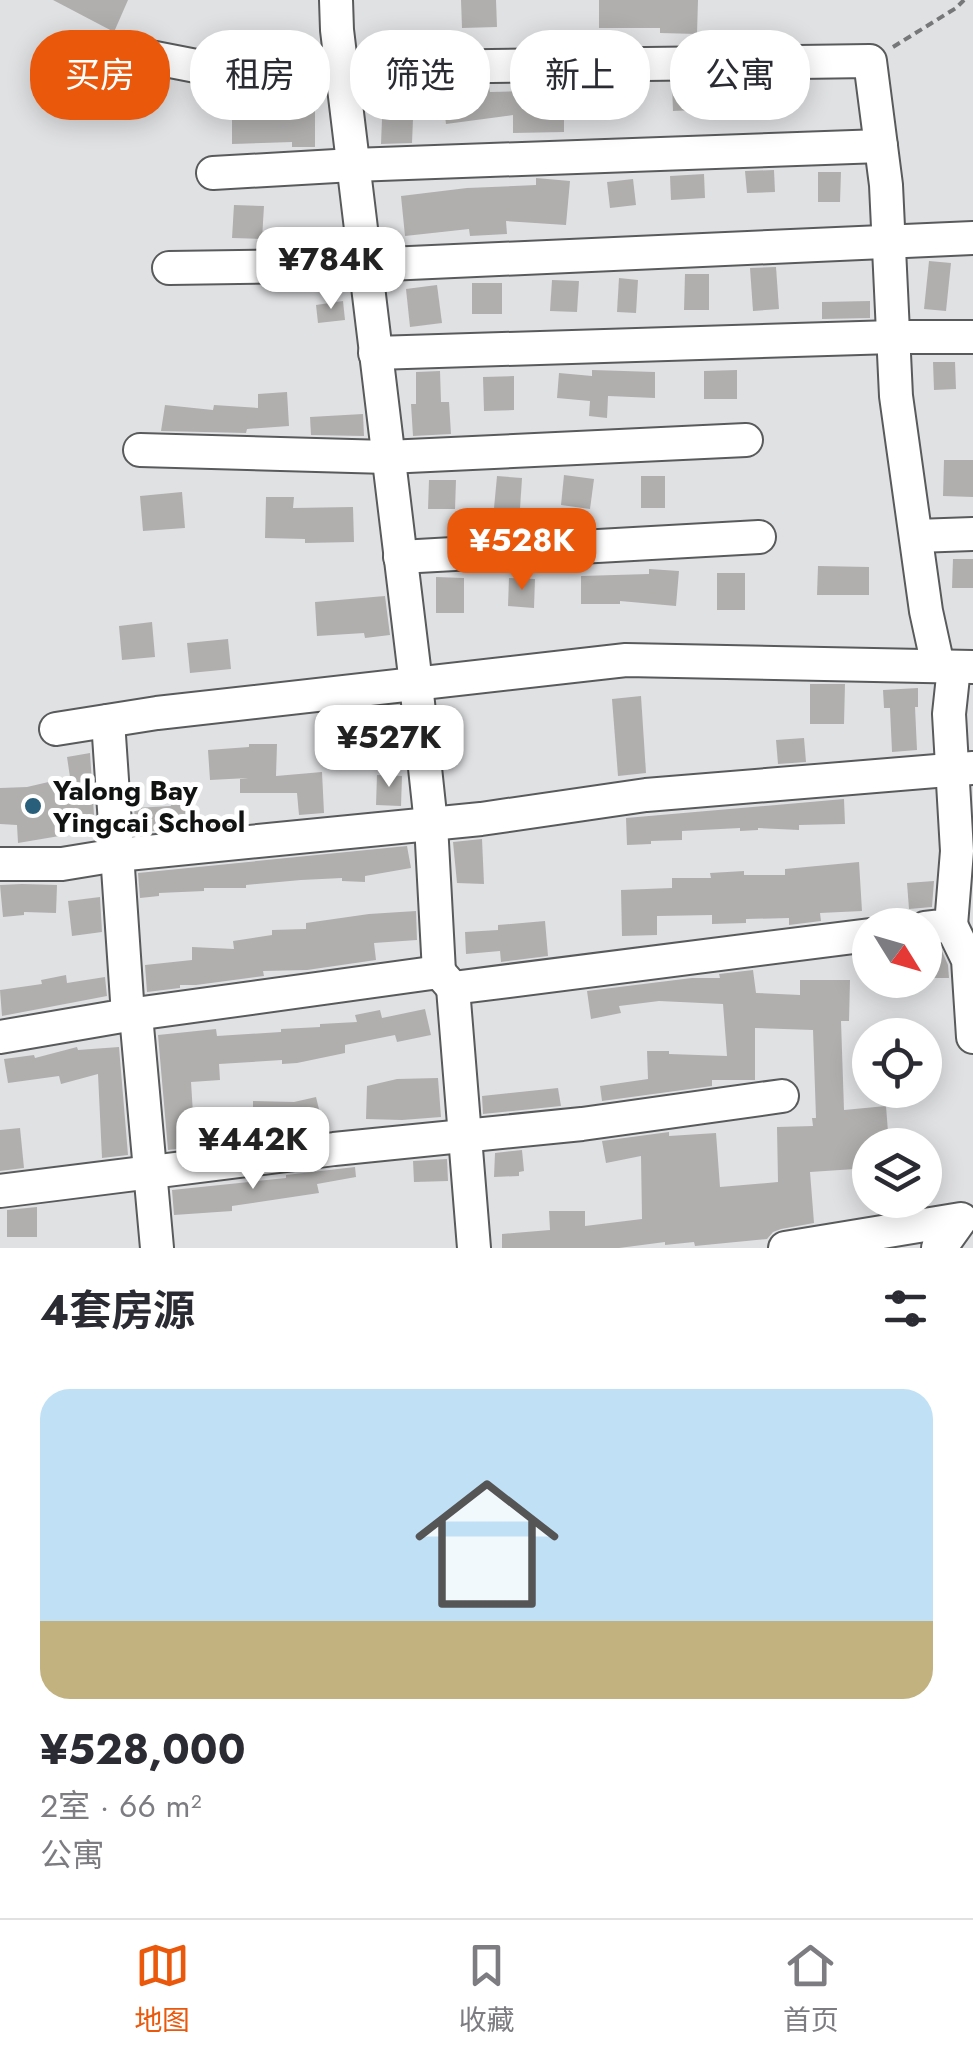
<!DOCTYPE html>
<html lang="zh">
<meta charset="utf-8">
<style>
:root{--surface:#fff;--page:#f7f7f7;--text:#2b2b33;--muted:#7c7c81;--line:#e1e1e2;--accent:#ea580c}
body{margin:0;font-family:Jost,"Noto Sans SC",sans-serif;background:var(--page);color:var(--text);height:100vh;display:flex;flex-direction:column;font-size:38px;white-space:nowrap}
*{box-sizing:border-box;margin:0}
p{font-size:32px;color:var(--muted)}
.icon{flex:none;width:55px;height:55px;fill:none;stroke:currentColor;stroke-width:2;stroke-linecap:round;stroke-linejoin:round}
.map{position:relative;height:1248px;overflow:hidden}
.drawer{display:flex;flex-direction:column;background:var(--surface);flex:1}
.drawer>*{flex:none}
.banner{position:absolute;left:30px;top:30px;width:915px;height:90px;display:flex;gap:20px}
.needle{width:65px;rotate:127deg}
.buttons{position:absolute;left:852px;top:908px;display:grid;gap:20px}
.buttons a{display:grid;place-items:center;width:90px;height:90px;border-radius:50%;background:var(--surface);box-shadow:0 5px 25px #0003;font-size:50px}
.price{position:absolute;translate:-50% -85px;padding:0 22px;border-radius:20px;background:#fff;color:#222;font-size:32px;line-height:65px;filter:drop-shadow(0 2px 5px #0008)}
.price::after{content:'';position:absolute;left:50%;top:60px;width:30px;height:22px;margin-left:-15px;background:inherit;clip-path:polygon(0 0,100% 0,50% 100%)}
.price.active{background:var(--accent);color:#fff}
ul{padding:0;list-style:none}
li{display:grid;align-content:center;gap:20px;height:530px;padding:0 40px}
li span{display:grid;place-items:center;height:310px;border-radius:30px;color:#555}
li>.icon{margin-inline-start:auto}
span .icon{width:180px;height:180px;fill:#fffc;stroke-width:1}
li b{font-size:42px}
h2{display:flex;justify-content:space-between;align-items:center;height:120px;padding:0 40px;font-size:42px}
.pill{padding:0 35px;border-radius:40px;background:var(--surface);box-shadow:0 5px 25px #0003;font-size:35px;line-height:90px}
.pill.active{background:var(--accent);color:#fff}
.menu{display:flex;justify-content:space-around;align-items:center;height:140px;border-top:2px solid var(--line);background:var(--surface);font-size:28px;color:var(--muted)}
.menu a{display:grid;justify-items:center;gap:5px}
.menu .active{color:var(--accent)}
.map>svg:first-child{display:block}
</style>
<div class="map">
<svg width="973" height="1248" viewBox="0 0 973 1248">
<rect width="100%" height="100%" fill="#e0e1e3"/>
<g fill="#b0afae">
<polygon points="53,0 128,0 114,32"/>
<polygon points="461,0 496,0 497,27 462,28"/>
<polygon points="599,0 698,0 697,34 660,33 660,28 599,28"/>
<polygon points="695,83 696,110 673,111 672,84"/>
<polygon points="630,84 629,115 599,115 596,85"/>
<polygon points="486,86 489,86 490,92 576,90 575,114 564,114 564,132 513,133 513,115 446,124 442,92"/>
<polygon points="383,94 414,95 412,143 381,144"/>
<polygon points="232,101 259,101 259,104 315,104 315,147 292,147 292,142 232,144"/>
<polygon points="774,170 775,192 747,193 745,171"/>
<polygon points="818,172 841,172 840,202 818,202"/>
<polygon points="704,174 705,198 671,200 670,176"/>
<polygon points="536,178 570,181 566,225 506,221 507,234 470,236 469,229 405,236 401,196 467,188 536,185"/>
<polygon points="633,179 636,205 610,208 607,182"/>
<polygon points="234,205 264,206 262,239 232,238"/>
<polygon points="929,261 951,263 946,311 924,309"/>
<polygon points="776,267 779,309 753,311 750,268"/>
<polygon points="685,274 709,274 709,310 684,310"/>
<polygon points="619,278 638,280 636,313 617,312"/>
<polygon points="552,280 579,281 577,312 550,311"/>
<rect x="472" y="283" width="30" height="31"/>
<polygon points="437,285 442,323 410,327 406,289"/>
<polygon points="343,301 345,320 318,323 316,305"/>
<polygon points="870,301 870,318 822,319 822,302"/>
<polygon points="933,362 955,362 956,389 934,390"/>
<polygon points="592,370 655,372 655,398 608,396 607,418 589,416 590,401 557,398 559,373 592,376"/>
<polygon points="737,370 737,399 704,399 704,371"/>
<polygon points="440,371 441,402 449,402 451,434 413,436 411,404 416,404 416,372"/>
<polygon points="514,376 514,410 484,411 483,377"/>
<polygon points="287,392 289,426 247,429 246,433 161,431 165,405 213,410 214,405 258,408 258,394"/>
<polygon points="363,414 364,436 311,435 310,417"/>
<polygon points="944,460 973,460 973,497 943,496"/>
<polygon points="564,475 594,479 590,509 561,505"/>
<polygon points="497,476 522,478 520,509 494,508"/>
<rect x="641" y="476" width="24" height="32"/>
<polygon points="429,480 456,480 455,509 428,509"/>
<polygon points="182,492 185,528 143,531 140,496"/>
<polygon points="266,497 294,497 293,508 353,507 354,542 305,543 305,539 265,538"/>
<polygon points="953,559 973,559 973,588 952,588"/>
<polygon points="818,566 869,567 869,595 817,595"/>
<polygon points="649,569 679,571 676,606 620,601 620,604 581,604 581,576 649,574"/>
<rect x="717" y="573" width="28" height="37"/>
<polygon points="436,577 464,578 464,613 436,613"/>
<polygon points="509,578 535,579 534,608 508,606"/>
<polygon points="385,596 390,635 365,638 364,633 317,636 315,602"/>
<polygon points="152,622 155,657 122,660 119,626"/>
<polygon points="228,639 231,669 190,673 187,643"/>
<polygon points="810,684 845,684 844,724 810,724"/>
<polygon points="918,688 918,707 915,707 917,750 892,752 890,708 884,708 883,690"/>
<polygon points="641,696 646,773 618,776 612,699"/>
<polygon points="804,738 806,762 778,764 776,740"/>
<polygon points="249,744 277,744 276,776 322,772 324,813 299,815 297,793 240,793 240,779 248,778 210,780 208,750 249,747"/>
<polygon points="90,753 95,830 18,843 17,825 0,824 0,788 27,787 70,777 67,757"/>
<polygon points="377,775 402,776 401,806 376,805"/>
<polygon points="189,787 195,826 136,833 134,808 171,806 168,789"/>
<polygon points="844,799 845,824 799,825 799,830 758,828 758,830 740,831 740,828 682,831 682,840 651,841 651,844 627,845 626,818"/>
<polygon points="482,839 484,884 457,883 453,842"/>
<polygon points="407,846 411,868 365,876 365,882 342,881 342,878 301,880 246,885 246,888 204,888 204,891 159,893 159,896 140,898 138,873"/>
<polygon points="859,862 862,911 820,913 821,921 789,925 789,918 746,919 746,923 712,924 712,915 657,916 657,935 622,936 621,890 672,888 672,878 711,878 710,873 744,871 744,875 785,875 785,869"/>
<polygon points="934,881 932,907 909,909 907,883"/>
<polygon points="22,884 57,885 56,913 24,912 24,915 3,917 0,885"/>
<polygon points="100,897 102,932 72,936 68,901"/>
<polygon points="416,911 417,940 374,943 376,960 307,970 263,971 264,976 196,985 180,985 180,988 147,992 145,965 192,960 192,947 234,949 233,941 272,935 272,930 306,929 306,923 369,914"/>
<polygon points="545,921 548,956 501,962 500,951 466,954 465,932 498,930 498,925"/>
<polygon points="941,949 948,965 949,978 925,978 925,950"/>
<polygon points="753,970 756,993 800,995 800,980 850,980 849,1021 841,1021 844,1110 886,1106 889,1145 870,1145 870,1168 810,1172 814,1223 781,1229 773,1232 767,1239 695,1246 694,1242 665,1245 665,1242 619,1248 502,1248 502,1234 550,1230 549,1211 585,1211 585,1226 642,1219 641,1156 606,1163 602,1141 669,1132 669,1136 716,1133 720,1187 778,1182 777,1127 813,1126 812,1118 816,1118 813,1030 755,1028 755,1080 712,1080 712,1086 602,1101 600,1086 648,1079 647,1051 669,1051 669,1054 727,1056 723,1004 659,1001 619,1006 621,1013 591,1019 587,991 692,978 720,978 719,974"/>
<polygon points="66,975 67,983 105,977 107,996 2,1016 0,990 42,984 41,980"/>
<polygon points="425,1009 431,1035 397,1042 395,1035 345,1045 345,1053 297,1063 282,1064 282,1060 219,1064 220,1080 191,1082 194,1129 253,1122 253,1101 294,1102 316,1097 324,1130 168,1150 158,1035 216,1029 217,1036 281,1032 281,1029 320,1027 320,1024 357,1022 355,1015 380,1010 382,1018"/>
<polygon points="77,1047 78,1050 119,1047 128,1155 102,1158 98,1074 61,1084 59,1076 8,1083 4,1059 34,1055 35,1058"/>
<polygon points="438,1078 441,1117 402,1120 366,1119 367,1086 397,1079"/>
<polygon points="558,1088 561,1106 483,1114 482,1096"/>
<polygon points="20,1128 24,1168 0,1171 0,1130"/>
<polygon points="522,1150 524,1171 519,1172 519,1176 494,1177 495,1153"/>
<polygon points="447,1159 448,1181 414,1182 413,1161"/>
<polygon points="355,1167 356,1177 317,1184 319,1193 232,1206 232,1211 174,1215 172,1190 286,1178 286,1175"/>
<polygon points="37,1207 37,1237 7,1237 7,1210"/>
</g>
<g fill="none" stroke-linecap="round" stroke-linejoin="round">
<g stroke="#595a5b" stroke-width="36">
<g id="minor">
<polyline points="336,0 337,30 416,684 431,824 439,972"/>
<polyline points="75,96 90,71 150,57 232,73 341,68 870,61 886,185 896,396 926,611 938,666"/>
<polyline points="213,173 353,165 881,146"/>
<polyline points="169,268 365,265 973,238"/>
<polyline points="375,353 893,337 973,337"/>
<polyline points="140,450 387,457 746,440"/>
<polyline points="916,536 973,534"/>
<polyline points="400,557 759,537"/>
<polyline points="56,729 157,713 626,660 973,667"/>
<polyline points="0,864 62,864 117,855 481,819 646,795 973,768"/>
<polyline points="951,925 968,960 973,1037"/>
<polyline points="925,928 951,925 957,851 949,714 954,667"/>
<polyline points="453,988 474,1248"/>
<polyline points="128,1015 439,972 453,988 870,935"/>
<polyline points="136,1015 157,1248"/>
<polyline points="0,1037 128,1015 108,721"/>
<polyline points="0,1191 334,1149 582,1124 782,1096"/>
<polyline points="785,1248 961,1219 946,1240 938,1248"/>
</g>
</g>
<polyline stroke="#767778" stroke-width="4" stroke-dasharray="8 5" stroke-linecap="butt" points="893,47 956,8 964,0"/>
<use href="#minor" stroke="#fff" stroke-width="32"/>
</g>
<circle fill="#295f7a" stroke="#fff" stroke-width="4" cx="33" cy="806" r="10"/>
<g text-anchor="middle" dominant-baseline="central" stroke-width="10" stroke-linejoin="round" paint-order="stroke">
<g font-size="28" font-weight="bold" fill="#111212" stroke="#fff" text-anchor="start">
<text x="53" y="790">Yalong Bay<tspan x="53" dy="32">Yingcai School</tspan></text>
</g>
</g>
</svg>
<div class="buttons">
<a><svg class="needle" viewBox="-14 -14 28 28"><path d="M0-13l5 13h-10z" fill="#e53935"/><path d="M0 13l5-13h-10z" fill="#7c7c81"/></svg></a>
<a><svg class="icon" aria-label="locate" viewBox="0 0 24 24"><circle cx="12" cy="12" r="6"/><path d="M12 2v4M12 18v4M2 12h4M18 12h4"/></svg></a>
<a><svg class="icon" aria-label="layers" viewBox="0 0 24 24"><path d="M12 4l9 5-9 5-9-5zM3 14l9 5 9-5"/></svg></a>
</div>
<b class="price" style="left:331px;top:312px">¥784K</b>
<b class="price active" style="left:522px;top:593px">¥528K</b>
<b class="price" style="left:389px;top:790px">¥527K</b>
<b class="price" style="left:253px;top:1192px">¥442K</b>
<div class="banner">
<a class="pill active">买房</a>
<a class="pill">租房</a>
<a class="pill">筛选</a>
<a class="pill">新上</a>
<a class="pill">公寓</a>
</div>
</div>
<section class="drawer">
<h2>4套房源<svg class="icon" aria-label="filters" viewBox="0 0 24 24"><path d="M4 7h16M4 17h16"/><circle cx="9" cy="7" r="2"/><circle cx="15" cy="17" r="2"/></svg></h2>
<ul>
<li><span style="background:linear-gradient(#bfe0f5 75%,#c2b280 0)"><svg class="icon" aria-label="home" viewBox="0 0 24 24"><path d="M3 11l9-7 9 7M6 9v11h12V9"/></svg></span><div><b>¥528,000</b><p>2室 · 66 m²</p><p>公寓</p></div></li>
</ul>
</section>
<nav class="menu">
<a class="active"><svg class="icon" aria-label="map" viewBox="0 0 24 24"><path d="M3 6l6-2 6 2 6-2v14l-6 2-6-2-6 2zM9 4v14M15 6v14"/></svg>地图</a>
<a><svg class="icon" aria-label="saved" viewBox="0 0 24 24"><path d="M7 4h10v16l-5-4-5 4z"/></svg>收藏</a>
<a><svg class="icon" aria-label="home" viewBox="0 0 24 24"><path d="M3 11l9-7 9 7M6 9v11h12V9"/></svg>首页</a>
</nav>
